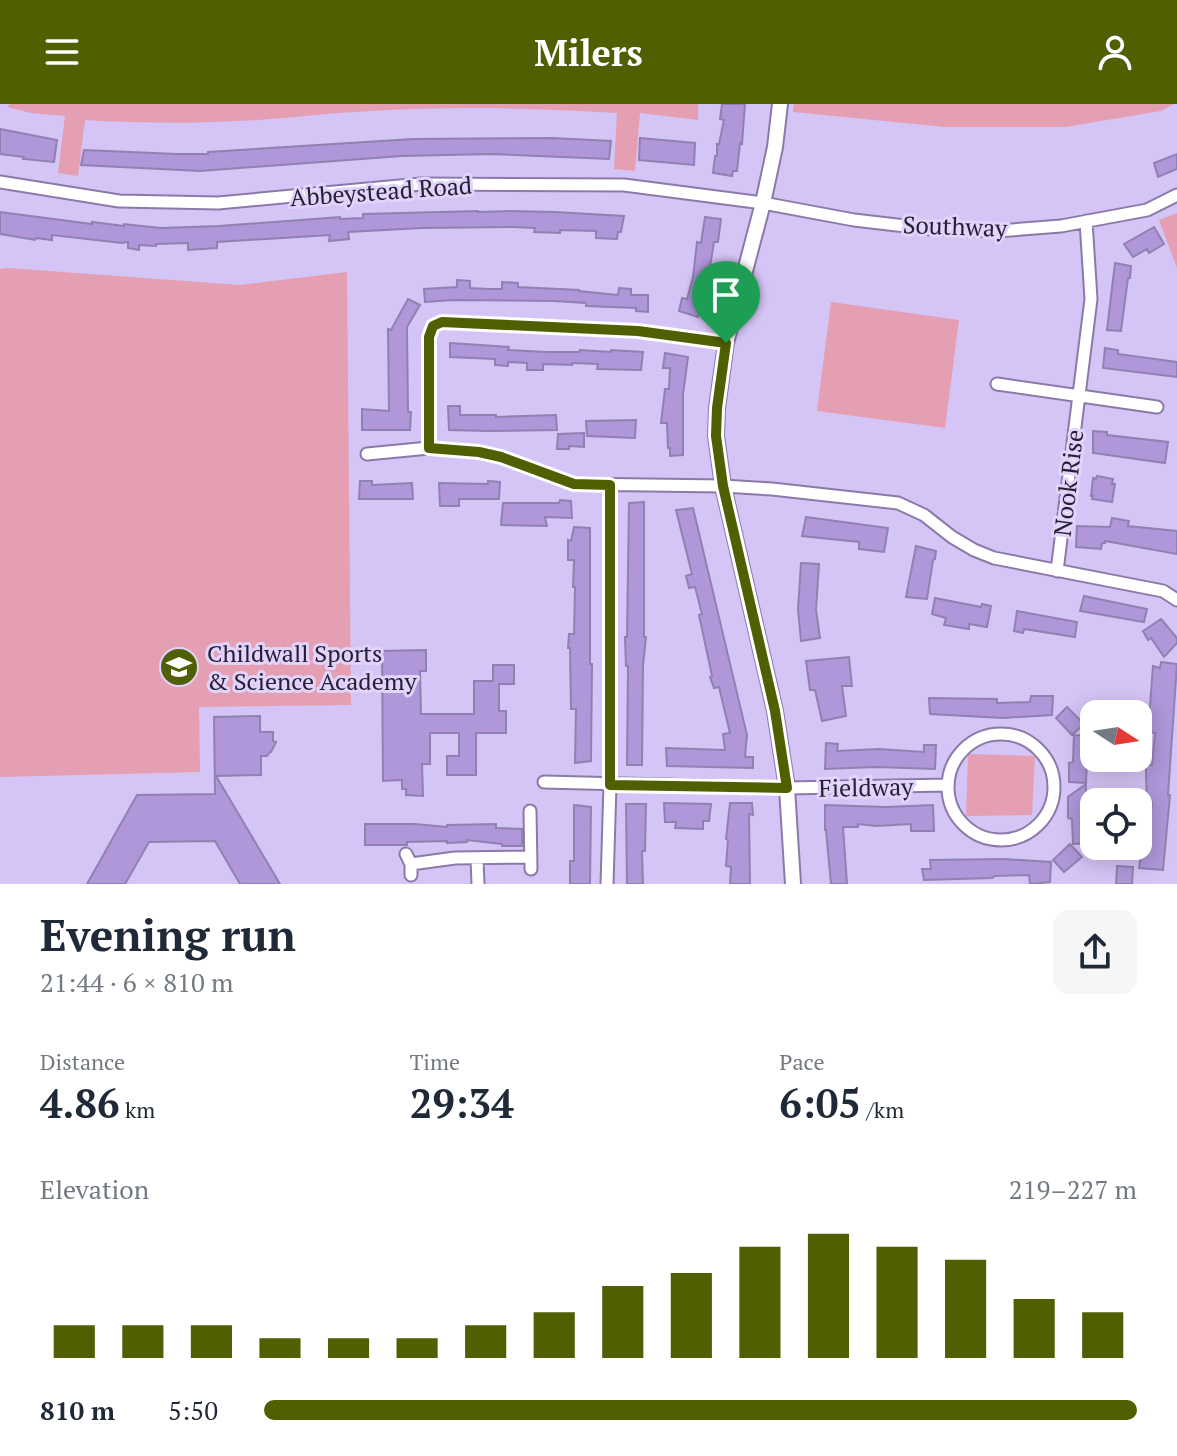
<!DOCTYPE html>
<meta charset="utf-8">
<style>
body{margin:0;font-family:"PT Serif",serif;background:#f6f6f7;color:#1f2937;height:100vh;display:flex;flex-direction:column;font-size:30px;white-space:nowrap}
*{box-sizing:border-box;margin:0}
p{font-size:26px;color:#747a83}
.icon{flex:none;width:44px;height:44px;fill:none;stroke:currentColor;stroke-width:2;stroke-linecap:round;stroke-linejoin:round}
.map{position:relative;height:780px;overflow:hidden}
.details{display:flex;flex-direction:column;background:#fff;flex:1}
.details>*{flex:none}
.needle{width:52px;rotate:102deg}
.controls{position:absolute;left:1080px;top:596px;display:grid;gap:16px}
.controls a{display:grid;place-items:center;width:72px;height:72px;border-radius:16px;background:#fff;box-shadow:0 4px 20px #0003;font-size:40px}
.pin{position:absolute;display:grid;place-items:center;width:68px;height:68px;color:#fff;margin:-82px -34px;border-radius:50% 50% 50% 0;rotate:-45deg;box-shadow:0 0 8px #0007}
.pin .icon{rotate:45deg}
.round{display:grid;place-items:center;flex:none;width:84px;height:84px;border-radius:16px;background:#f6f6f7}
.head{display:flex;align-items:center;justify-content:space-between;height:136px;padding:0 40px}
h1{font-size:44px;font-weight:800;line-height:60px}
.figures{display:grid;grid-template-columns:repeat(3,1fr);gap:12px;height:136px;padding:8px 40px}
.figures div{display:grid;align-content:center}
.figures b{font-size:40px;font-weight:800}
.figures small{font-size:22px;font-weight:400}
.figures p{font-size:22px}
.chart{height:224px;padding:16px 40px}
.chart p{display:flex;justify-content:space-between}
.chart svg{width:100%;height:144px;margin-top:8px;stroke:#4f5f02;stroke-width:6}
ul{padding:0 40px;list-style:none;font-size:26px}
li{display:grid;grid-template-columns:128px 96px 1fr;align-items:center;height:60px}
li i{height:20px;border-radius:10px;background:#4f5f02}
header{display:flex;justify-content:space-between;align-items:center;height:104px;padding:0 40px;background:#4f5f02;color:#fff;font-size:36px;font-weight:800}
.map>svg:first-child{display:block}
.green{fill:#e49fb3}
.building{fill:#af97d9;stroke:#9181b0;stroke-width:2}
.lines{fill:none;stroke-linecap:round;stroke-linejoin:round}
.street-casing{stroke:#8b7aa9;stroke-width:15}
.secondary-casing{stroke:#8b7aa9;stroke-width:18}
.street{stroke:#fff;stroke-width:11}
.secondary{stroke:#fff;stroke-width:14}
.route-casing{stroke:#fff;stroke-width:16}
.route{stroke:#4f5f02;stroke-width:10}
.labels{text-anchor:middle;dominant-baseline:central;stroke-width:6;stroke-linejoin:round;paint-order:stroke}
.street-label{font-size:24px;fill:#261f32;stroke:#e1d3fc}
.poi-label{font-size:24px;fill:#261f32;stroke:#e1d3fc;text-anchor:start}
</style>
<header><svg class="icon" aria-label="menu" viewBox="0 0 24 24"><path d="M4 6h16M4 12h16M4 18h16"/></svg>Milers<svg class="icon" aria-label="person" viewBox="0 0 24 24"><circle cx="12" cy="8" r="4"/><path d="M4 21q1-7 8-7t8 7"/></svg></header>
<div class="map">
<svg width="1177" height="780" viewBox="0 0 1177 780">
<rect width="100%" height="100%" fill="#d5c4f6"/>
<path class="green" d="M10,0H698V16L640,9L635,67L614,65L617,9C536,4 454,2 372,7C327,9 283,15 238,17C187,20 136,19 85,16L78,72L58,69L65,12L31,9L7,3Z
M794,0H1174L1161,7L1065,23H945L793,8Z
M1177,109V164L1159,116Z
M8,164L240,181L347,168L351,601L199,603L200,668L0,673V165Z
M831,198L959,216L945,324L817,307Z
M968,650L1035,652L1032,711L966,712Z"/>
<path class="building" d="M722,0H745L742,40L740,39L737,67H733L732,72L713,69L715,52H717V40H719L724,16L720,15Z
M0,25L57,36L54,58L23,55L24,53L0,50Z
M552,34L611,37L609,55L492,50L402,52L200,67L81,61L84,46L177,50H208V48L413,35Z
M640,34L695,39L694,61L639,56Z
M1177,50V65L1158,73L1154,59Z
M478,107V108L511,107L555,108L624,112L621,128H618L617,135L596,134V127L560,126V129L534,128L535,124L513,123L422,124L348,128L349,135L329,137L330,131L217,138V144L188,146V139L156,140V142L139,141V146L128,144V138L122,139L52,131V136L36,134L35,136L0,130V108L92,120V118L124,122V120L161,124L219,122L340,113V115L363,114V110Z
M705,113L721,115L718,138H714L709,169L704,168L700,186L704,188L698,213L679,207L682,194L687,195L693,173L697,138L701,139Z
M1154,123L1164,140L1149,149L1147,145L1133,153L1124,140Z
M1115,159L1131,162L1130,174H1128L1121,227L1107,226Z
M457,176L470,177V184L488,185H502V178L518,179V183L579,186V187L618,191L619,184L631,185V191H648V208L636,207V204L586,202V199L554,197L454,196L425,198L424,185L457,183Z
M408,195L420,201L407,223L408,308H411L410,326H362V305L389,307L388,225L391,226Z
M450,239L509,243L508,246L547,248H579L580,246L611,248V246L643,248L641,266L597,265L598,260L572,259V261L543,260V266H527V259L508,258V262L495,261V255L450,253Z
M1105,244L1118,246V250L1177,258V273L1103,264Z
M665,249L688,253L683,290V351L670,352V344H668L667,319H661L665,285H669L670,264H663Z
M448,302H460V311H496V313L556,311L557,326L487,327L449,326Z
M636,316L635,334L587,332L586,317Z
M1093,327L1107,328V331L1168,338L1165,359L1093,349Z
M584,329V343L569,342V345H557L558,330Z
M1097,372L1113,375L1112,380H1115L1112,398L1092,395L1093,392H1091L1093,374L1096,375Z
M360,377H372V381L412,379L413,395H359Z
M488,377L500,378L499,395H459V402H440L439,379L488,380Z
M560,396L571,397L572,414L545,413L547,422L501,421L503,399H559Z
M644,398V533H646L643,562L642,661H627L628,562H626L625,533H627L629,399Z
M693,404L747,631L745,653H753V664L667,662L666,644L725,646L723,630L730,629L719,583L714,584L710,573L712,572L699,511L702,510L695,483L689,484L686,472L692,470L676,406Z
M806,413L888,424L884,448L859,445V438L802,432Z
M1112,414L1129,417L1128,422L1177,427V450L1105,437V439H1102L1101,445L1076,443L1077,422L1110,423Z
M574,423L590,424V560H592L591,657L575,659L576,605H571L570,544H568L569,530H574L575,483H573L574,456H568V436L571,437Z
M916,442L936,447L935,455L933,456L927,495L906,493Z
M801,459L819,460L816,506L820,534L801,537L798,505Z
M1084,492L1147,505L1144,518L1080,507Z
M935,494L981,503L982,500L991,502L987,523L969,520V525L944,521L946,514L932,510Z
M1017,507L1077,518L1075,533L1024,525L1023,529L1014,527Z
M1161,515L1177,534V539L1164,553L1151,534L1148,536L1143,527Z
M426,546V567H420L421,610H474V577H493V561H514V580H499V607H506V629H476V671H447V652H459V629H430V660H422L423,692L406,691V685H402V676L383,677L382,547Z
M849,553L852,582H842L846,612L822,617L815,586H810L806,557Z
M1161,558L1177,560L1168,691H1170L1163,766L1139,764L1141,750H1147L1152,698L1147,697L1146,674V661H1152L1155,629L1148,628L1153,562L1160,564Z
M1031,592H1053L1052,611L1003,614L930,610L929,594L997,595V599L1030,598Z
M1067,603L1084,620L1072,631L1056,614Z
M260,612V628H273V637L276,638L271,648H270L267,652H261V671L216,672L280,780H240L215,737L149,738L125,780H87L137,691L215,690L214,613Z
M1074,631L1093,632V654H1087L1086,679L1069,678V659L1073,658Z
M826,639L838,640L837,647L879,645L924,648V641H936L935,665L876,663L825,665Z
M1086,680L1085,717L1091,718V739L1073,740L1072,715L1068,714V693Z
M664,699L711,700L709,717H703V725L675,724L676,718H665Z
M730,699H752L753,711L749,710L750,780H730L731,763L726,762L728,736L726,735Z
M626,700H646L645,747H642L643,780H627Z
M574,701L591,703L590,780H570V757H574Z
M825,701L886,703L933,701L934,727H911V720L876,722L858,720V723H843L847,780H831L826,726H825Z
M365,720H415L447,723V721L496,720V724L522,725V742H502V740L467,736V738L447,739V737L407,738V741H365Z
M1070,740L1082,753L1064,768L1053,756Z
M1004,755L1051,758L1050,778L1030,780L1029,771L995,772L992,774L924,776L922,765H931L930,756Z
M1117,762L1133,763L1132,780H1116Z"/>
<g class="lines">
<g class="street-casing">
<path id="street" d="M0,78L119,97L218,99L421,80L624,81L763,99L854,116L931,125L998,127L1061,122L1147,106L1177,91
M997,280L1157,303
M429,344V233L433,222L442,218L638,227L726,239
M367,350L429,344L479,348L501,353L574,380L723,382L772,385L898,399L924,411L952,433L974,446L994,454L1163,487L1177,496
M1057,467L1091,195L1086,117
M948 683a53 53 0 1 1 106 0a53 53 0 1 1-106 0Z
M544,678L787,684L947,681
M530,707L531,765
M406,750L411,760V771
M477,755L478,780
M411,760L455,754L531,753
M607,780L610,681V381"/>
</g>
<g class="secondary-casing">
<path id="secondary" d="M780,0L775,43L763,99L726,239L717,304L716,332L723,382L775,607L787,684L793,780"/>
</g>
<use href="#street" class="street"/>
<use href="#secondary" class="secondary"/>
</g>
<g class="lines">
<g class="route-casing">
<path id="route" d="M442,218L638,227L726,239L717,304L716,332L723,382L775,607L787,684L610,681V381L574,380L501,353L479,348L429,344V233L433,222Z"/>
</g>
<use href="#route" class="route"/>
</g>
<defs>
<g id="school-disc" transform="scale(2)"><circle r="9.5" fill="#4f5f02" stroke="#e1d3fc"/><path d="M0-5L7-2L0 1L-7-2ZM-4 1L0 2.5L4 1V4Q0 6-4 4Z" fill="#fff"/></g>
</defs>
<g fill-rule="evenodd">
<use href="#school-disc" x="179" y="563"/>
</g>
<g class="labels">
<g class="street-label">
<text transform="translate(381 87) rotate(-4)">Abbeystead Road</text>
<text transform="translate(955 122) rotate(2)">Southway</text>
<text transform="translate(1068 379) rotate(-83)">Nook Rise</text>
<text transform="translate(866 683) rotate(-1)">Fieldway</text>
</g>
<g class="poi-label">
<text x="207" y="549">Childwall Sports<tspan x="207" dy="28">&amp; Science Academy</tspan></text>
</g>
</g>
</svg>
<div class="controls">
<a><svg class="needle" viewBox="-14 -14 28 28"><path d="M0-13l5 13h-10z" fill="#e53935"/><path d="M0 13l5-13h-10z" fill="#747a83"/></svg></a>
<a><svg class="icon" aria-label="locate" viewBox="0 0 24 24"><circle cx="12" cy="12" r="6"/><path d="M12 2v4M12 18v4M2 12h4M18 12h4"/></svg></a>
</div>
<div class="pin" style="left:726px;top:239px;background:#1e9e55"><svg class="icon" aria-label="arrive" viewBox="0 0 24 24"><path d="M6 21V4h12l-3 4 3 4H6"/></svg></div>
</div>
<section class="details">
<div class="head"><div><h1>Evening run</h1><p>21:44 · 6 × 810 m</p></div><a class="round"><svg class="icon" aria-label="share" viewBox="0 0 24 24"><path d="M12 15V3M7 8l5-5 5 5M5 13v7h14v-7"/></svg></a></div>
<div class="figures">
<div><p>Distance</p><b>4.86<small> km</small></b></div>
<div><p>Time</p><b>29:34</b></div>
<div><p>Pace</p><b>6:05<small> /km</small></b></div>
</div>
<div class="chart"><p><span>Elevation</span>219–227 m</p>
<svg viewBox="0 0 160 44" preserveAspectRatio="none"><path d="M5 44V34M15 44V34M25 44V34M35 44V38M45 44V38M55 44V38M65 44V34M75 44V30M85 44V22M95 44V18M105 44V10M115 44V6M125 44V10M135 44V14M145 44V26M155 44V30"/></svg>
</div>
<ul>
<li><b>810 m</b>5:50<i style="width:100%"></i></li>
</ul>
</section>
